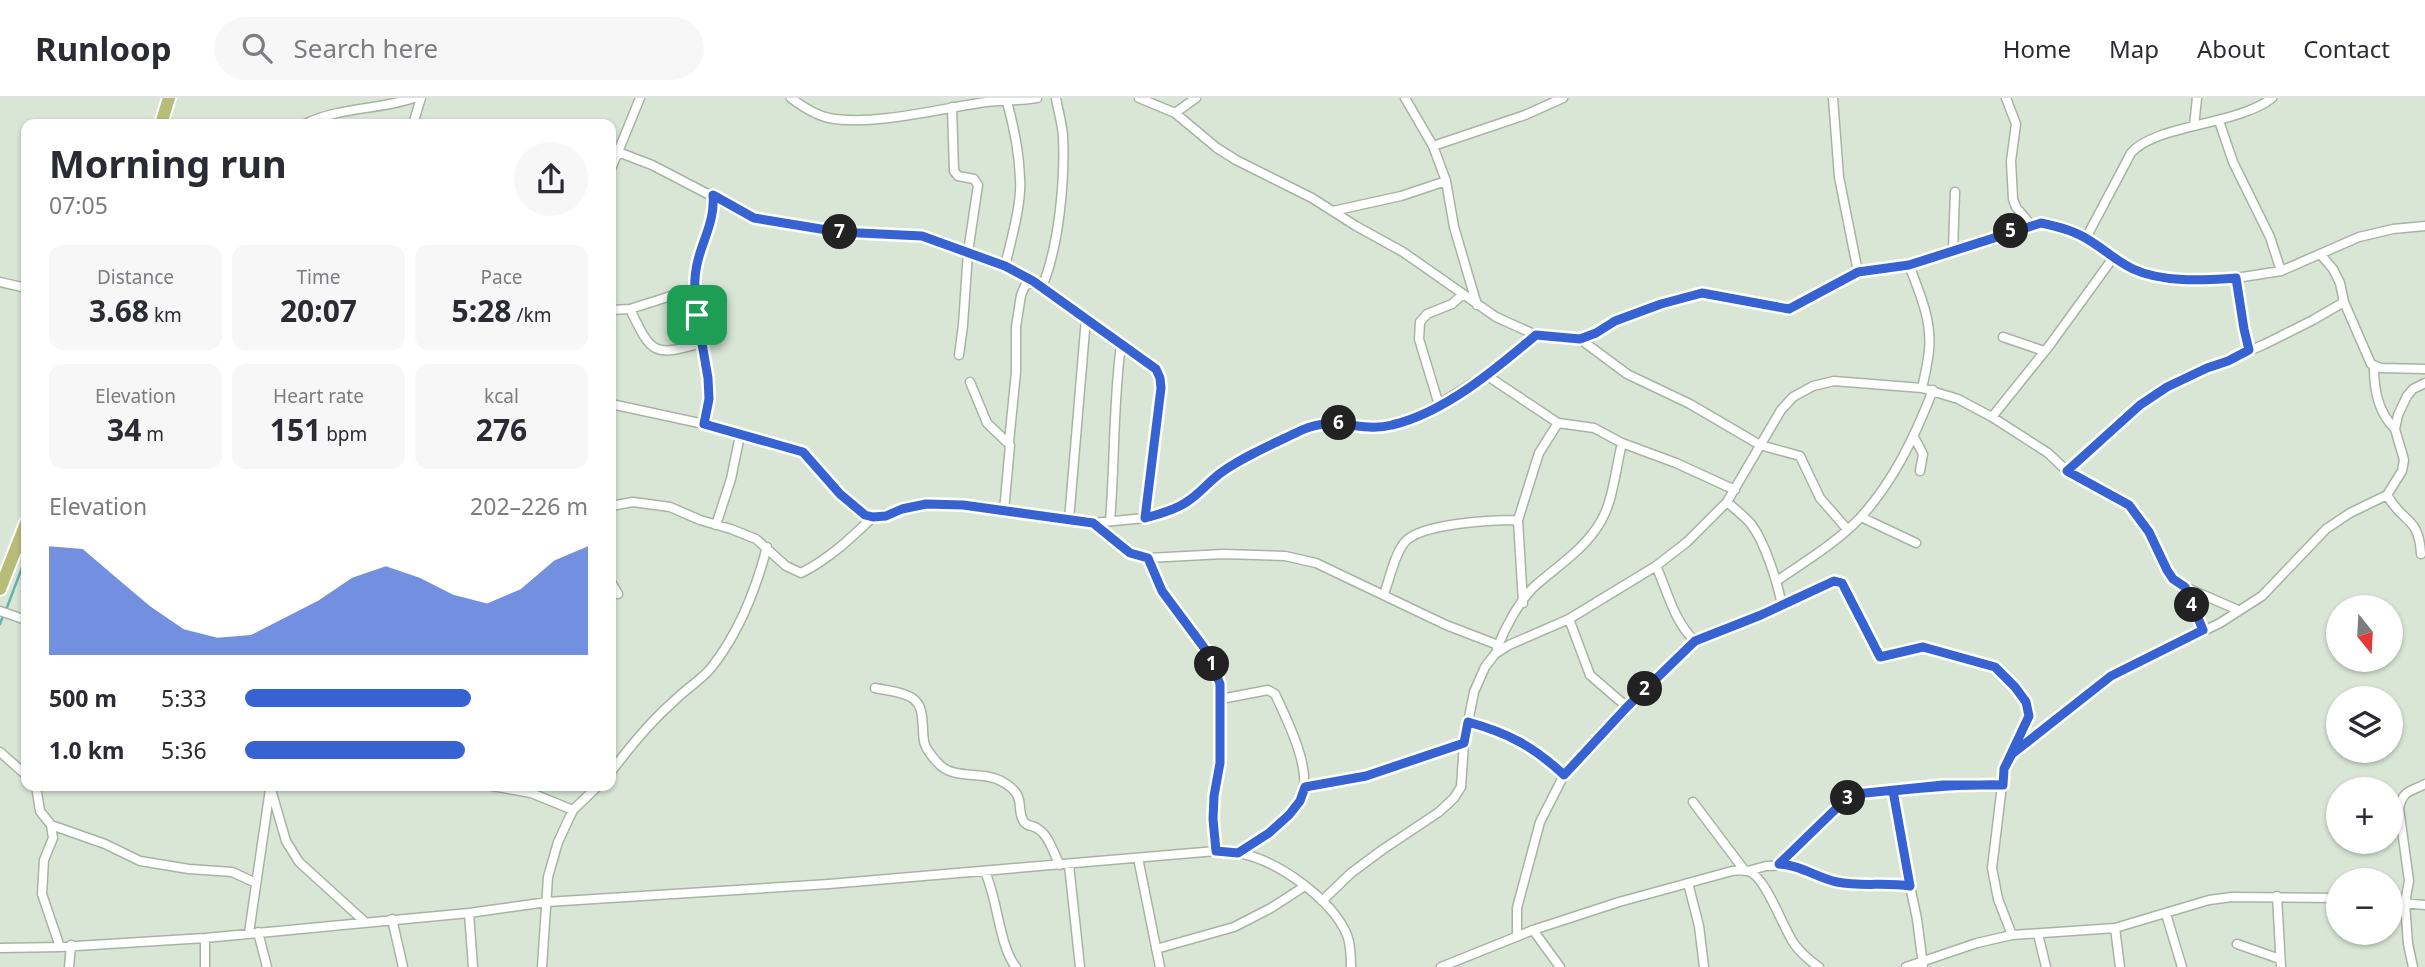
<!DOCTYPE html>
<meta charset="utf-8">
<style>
body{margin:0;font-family:"Noto Sans",sans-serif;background:#f7f7f7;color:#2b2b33;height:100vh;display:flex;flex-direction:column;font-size:26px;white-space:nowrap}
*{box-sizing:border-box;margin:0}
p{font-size:23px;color:#7c7c81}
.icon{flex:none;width:38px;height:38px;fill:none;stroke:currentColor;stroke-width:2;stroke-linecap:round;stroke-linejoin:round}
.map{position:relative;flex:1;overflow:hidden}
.panel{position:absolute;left:21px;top:21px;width:595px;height:672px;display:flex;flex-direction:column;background:#fff;border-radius:14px;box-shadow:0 2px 5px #0004}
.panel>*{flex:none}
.needle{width:46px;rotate:162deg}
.controls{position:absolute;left:2326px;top:497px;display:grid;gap:14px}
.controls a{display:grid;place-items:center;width:77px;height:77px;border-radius:50%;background:#fff;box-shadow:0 2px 5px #0004;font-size:35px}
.pin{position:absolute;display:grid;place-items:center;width:60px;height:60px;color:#fff;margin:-30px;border-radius:14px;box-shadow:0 4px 10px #0006}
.km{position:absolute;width:35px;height:35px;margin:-18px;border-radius:50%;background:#222;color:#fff;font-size:19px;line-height:35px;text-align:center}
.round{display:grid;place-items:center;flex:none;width:74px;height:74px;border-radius:37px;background:#f7f7f7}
.headline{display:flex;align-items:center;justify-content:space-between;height:119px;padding:0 28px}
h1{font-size:38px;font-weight:700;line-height:52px}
.stats{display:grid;grid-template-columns:repeat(3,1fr);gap:10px;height:119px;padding:7px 28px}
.stats div{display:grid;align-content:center;border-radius:14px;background:#f7f7f7;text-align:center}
.stats b{font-size:30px;font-weight:700}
.stats small{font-size:19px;font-weight:400}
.stats p{font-size:19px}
.chart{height:196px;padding:14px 28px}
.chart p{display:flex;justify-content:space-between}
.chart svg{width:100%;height:126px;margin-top:7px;fill:#3762d2;opacity:.7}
ul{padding:0 28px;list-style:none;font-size:23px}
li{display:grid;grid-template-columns:112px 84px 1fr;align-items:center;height:52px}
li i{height:18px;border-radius:9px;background:#3762d2}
header{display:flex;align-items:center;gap:42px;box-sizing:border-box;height:98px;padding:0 35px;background:#fff;border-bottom:2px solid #e1e1e2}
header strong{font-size:33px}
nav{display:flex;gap:38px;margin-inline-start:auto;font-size:24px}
.search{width:490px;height:63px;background:#f7f7f7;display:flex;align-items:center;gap:18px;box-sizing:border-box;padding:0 24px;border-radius:38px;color:#7c7c81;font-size:26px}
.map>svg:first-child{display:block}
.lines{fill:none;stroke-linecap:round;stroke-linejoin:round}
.stream{stroke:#63b3ae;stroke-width:2.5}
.street-casing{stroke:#a7b4a4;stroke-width:11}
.primary-casing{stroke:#fff;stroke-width:16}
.street{stroke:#fff;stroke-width:8}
.primary{stroke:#b7bd78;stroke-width:12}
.route-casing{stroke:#fff;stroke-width:14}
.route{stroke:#3762d2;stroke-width:9}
</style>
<header>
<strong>Runloop</strong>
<div class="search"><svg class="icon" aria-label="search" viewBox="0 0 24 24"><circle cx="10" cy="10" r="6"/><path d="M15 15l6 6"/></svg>Search here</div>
<nav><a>Home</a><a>Map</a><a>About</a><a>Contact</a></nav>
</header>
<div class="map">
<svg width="2425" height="869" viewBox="0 0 2425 869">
<rect width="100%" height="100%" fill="#d9e6d6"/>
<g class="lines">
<path class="stream" d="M6,512L26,459
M0,526L3,518"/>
<g class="street-casing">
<path id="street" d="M791,0C803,9 815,17 829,20C871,28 935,12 979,5C998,2 1018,3 1037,0
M1139,0L1175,15L1217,50L1236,62L1312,100L1356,128L1403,154L1496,219L1536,237L1580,241L1596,235L1615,223L1661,206L1702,195L1792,210L1858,174L1909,167L2041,125L2060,129L2086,140L2113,160L2135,172L2167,180L2207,181L2236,180L2281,173L2359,139L2393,131L2425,128
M1405,0L1433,48L1446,83L1454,129L1477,207
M1833,0L1839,79L1858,174
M2006,0L2016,26L2011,63L2013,101L2016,109L2031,127
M952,9L954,73L958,78L974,81L978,87L968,154L963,227L959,257
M1175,15L1196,0
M2219,23L2233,64L2270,139L2281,173
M305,26C339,9 378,12 414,0
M413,26L421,0
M2194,28L2197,0
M1433,48L1525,17L1563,0
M618,54L652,67L754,120L839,134L922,138L1005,168L1033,183L1155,271L1160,280L1161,290L1145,420
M611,71L640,0
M1333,113L1401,98L1446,83
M2086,140L2131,55C2154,27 2238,27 2272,0
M1953,152L1955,94
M2321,157L2333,171L2340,185L2344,204L2371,266L2381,270L2425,271
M1909,167C1919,194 1932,221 1929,252C1928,264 1925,277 1922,290
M1005,168C1011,142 1022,106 1020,80C1019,54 1014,29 1007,4
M2236,180L2244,231L2249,252
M0,184L26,190
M1042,189C1059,148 1065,83 1063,38C1062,25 1058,12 1056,0
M630,211C651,254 652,260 701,245
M611,212L630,211L693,191
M2003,239L2044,253
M1580,241L1627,276L1690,306L1760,347L1800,358L1820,400L1847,431
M2374,269C2374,292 2378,314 2395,331
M1486,277L1558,325L1594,330L1622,345L1676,365L1735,392
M970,284L987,325L1010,347L1004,413
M611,306L704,326L803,354L855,411L873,419L926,406L963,407L1093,425L1145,420L1170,413L1187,404L1220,376L1243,361L1305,331L1327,325L1376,329L1391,327L1423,316L1486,277L1536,237
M1439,307L1419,241L1420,224L1427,216L1452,206L1462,197
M1992,319L2049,248L2113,160
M704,326C706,318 708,308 709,300C710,264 694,228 693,192C693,159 715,131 713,97
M1914,339L1923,356L1920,373
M1009,344L1016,274V229L1021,197L1025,188L1033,183
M2067,373L2140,307L2167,289L2265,246L2313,222L2344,204
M2387,397C2403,426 2419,418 2421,456
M1727,404C1735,411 1744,418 1751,426C1765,444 1778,486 1782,508
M611,408L633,404L670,409L700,422L731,431L756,441L786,468L801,475C829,461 851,440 873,419
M1861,419L1916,445
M1069,422L1086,220
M1110,423C1115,364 1113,305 1121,247
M1093,425L1130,455L1148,460L1223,456L1285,458L1316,465L1446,527L1498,547
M716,427L731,381L740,337
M1148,460L1162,493L1208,555L1220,586V665L1214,698L1213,721L1216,753
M1656,468C1668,494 1674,524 1695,543
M1778,482C1806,463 1837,444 1860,420C1894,383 1915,338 1933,292
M611,484L618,496
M2185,489L2238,512
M1384,496C1390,480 1394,458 1404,445C1419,425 1493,422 1518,422
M1523,505L1518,422L1539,355L1558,325
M0,513L26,522
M1569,521L1590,577L1627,609
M1497,550C1505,530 1520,501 1536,487C1559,467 1586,450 1601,423C1613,403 1616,369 1622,345
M875,590C885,592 896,593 906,597C927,604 921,626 924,643C925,650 933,660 938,665C953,683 984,672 1003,684C1028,698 1015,711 1024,724C1028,729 1034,727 1038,731C1049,737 1054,757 1060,767
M1221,601L1268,592L1275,596C1287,622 1315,676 1300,703C1287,727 1260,741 1238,755
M1468,624C1508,635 1533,648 1564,677
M0,654L26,677
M2014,654L2111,578L2220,525L2262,498L2326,431L2350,415L2387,397L2402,373L2404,362L2395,331L2398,317L2407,298L2413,291L2425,285
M611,674C631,647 650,624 675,602C686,591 701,582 711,570C739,535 756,491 767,449
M36,688L40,713L51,727L53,740L44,762L42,796L60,849
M270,688L286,743L299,764L365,824
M492,688L531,695L573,712
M1305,689L1366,678L1464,645
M1893,693L1910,788
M1693,704L1745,773
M51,727L105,746L140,763L189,771L232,774L256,785
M1138,760L1160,869
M1779,766L1845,702L1856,696L1943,687H2003
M1069,767L1080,869
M1748,773L1766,768L1791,767L1834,783L1860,787L1910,788L1917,821L1923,867
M985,774C998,802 999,848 1016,869
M1688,785L1699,828L1704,869
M2277,798L2281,869
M1322,803L1351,775L1382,752L1439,714L1454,700L1461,689L1464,645L1474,594L1485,569L1495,556L1509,547L1569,521L1656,468L1687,444L1727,404L1781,312L1793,299L1813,288L1834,283L1922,290L1958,301L1992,319L2048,355L2067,373L2116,398L2129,407L2149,434L2173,481L2185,489L2203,532
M2390,804L2425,807
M469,815L473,869
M2166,816L2182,869
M392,821L403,869
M2115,830L2120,869
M1533,832L1560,869
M258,834L267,869
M249,835L270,691
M2038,836L2046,869
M1517,837V810L1540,724L1564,677L1627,609L1695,543L1761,518L1837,483L1842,485L1848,495L1880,559L1923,549L1992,568L2015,589L2026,604L2029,614L2028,623L2004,671L1992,770L1998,801L2012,837
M2237,846L2280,861
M0,850L60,849L205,840L469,815L547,804L829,786L1216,753C1223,754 1231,753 1238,755C1276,761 1332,801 1347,837C1351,847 1351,859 1351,869
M1156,851L1234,829L1271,810L1305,788
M69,869L71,847
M205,869V840
M542,869L548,779L558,744L573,712L598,688
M1441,869L1533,832L1619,804L1732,773C1736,773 1744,771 1748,773C1766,778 1783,831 1795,847C1802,856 1810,863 1819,869
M1906,869L1977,845L2012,837L2115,830L2209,802L2232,799L2338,800
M2413,869L2408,846L2405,805L2409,783L2399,710C2403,692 2410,694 2425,686"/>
</g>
<g class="primary-casing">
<path id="primary" d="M161,26L169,0
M0,491L26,425"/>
</g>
<use href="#street" class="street"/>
<use href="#primary" class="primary"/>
</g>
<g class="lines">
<g class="route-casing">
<path id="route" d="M697,217L708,280L709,301L704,326L803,354L840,396L865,417L873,419L886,418L902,411L926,406L963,407L1093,425L1130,455L1148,460L1162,493L1208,555L1220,586V665L1214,698L1213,721L1216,753L1238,755L1269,735L1289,717L1300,703L1305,689L1366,678L1464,645L1468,624C1508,635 1533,648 1564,677L1627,609L1695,543L1761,517L1834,483L1842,485L1880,559L1923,549L1995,569L2015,589L2026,604L2029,618L2004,671L2003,687H1943L1856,696L1845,702L1779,766C1801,767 1817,780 1837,784C1861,789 1886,784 1910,788L1893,693C1930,689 1965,686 2003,687L2004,671L2012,656L2111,578L2203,532L2185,489L2173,481L2167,472L2149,434L2129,407L2067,373L2140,307L2167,289L2207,270L2228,263L2249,252L2244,231L2236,180C2204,182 2163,185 2133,171C2116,163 2103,150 2087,141C2073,132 2056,128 2041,125L1909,167L1858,174L1789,211L1702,195L1661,206L1615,223L1596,235L1580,241L1536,237C1496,271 1444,315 1392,327C1361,335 1336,317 1302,332C1275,345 1246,357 1222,374C1209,383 1199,397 1185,405C1173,413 1159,416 1145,420L1161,290L1160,280L1156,271L1033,183L1005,168L922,138L839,134L754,120L713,97C715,122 704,139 698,162C693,181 694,198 697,217"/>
</g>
<use href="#route" class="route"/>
</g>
</svg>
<div class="controls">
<a><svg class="needle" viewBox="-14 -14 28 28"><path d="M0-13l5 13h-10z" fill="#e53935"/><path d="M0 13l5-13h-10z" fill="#7c7c81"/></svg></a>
<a><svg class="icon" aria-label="layers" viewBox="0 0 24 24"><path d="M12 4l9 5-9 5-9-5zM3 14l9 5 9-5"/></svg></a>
<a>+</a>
<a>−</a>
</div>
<div class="pin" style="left:697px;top:217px;background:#1e9e55"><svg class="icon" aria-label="arrive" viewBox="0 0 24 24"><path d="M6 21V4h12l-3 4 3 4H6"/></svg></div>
<b class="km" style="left:1212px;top:566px">1</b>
<b class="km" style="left:1645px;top:591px">2</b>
<b class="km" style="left:1848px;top:700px">3</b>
<b class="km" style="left:2192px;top:507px">4</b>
<b class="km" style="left:2011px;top:133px">5</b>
<b class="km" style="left:1339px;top:325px">6</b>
<b class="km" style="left:840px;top:134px">7</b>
<section class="panel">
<div class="headline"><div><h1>Morning run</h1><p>07:05</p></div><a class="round"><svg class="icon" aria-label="share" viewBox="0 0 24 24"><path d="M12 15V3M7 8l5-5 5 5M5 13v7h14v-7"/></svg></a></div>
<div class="stats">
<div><p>Distance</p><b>3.68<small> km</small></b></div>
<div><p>Time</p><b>20:07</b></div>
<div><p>Pace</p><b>5:28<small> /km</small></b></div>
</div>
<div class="stats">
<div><p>Elevation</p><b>34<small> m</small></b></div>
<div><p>Heart rate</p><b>151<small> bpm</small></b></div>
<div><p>kcal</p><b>276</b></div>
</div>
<div class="chart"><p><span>Elevation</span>202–226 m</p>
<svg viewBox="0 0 160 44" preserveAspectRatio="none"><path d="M0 44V6L10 7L20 17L30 27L40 35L50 38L60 37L70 31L80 25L90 17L100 13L110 17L120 23L130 26L140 21L150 11L160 6V44z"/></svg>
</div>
<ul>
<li><b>500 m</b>5:33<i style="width:66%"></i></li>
<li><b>1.0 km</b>5:36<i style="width:64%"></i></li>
</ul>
</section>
</div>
